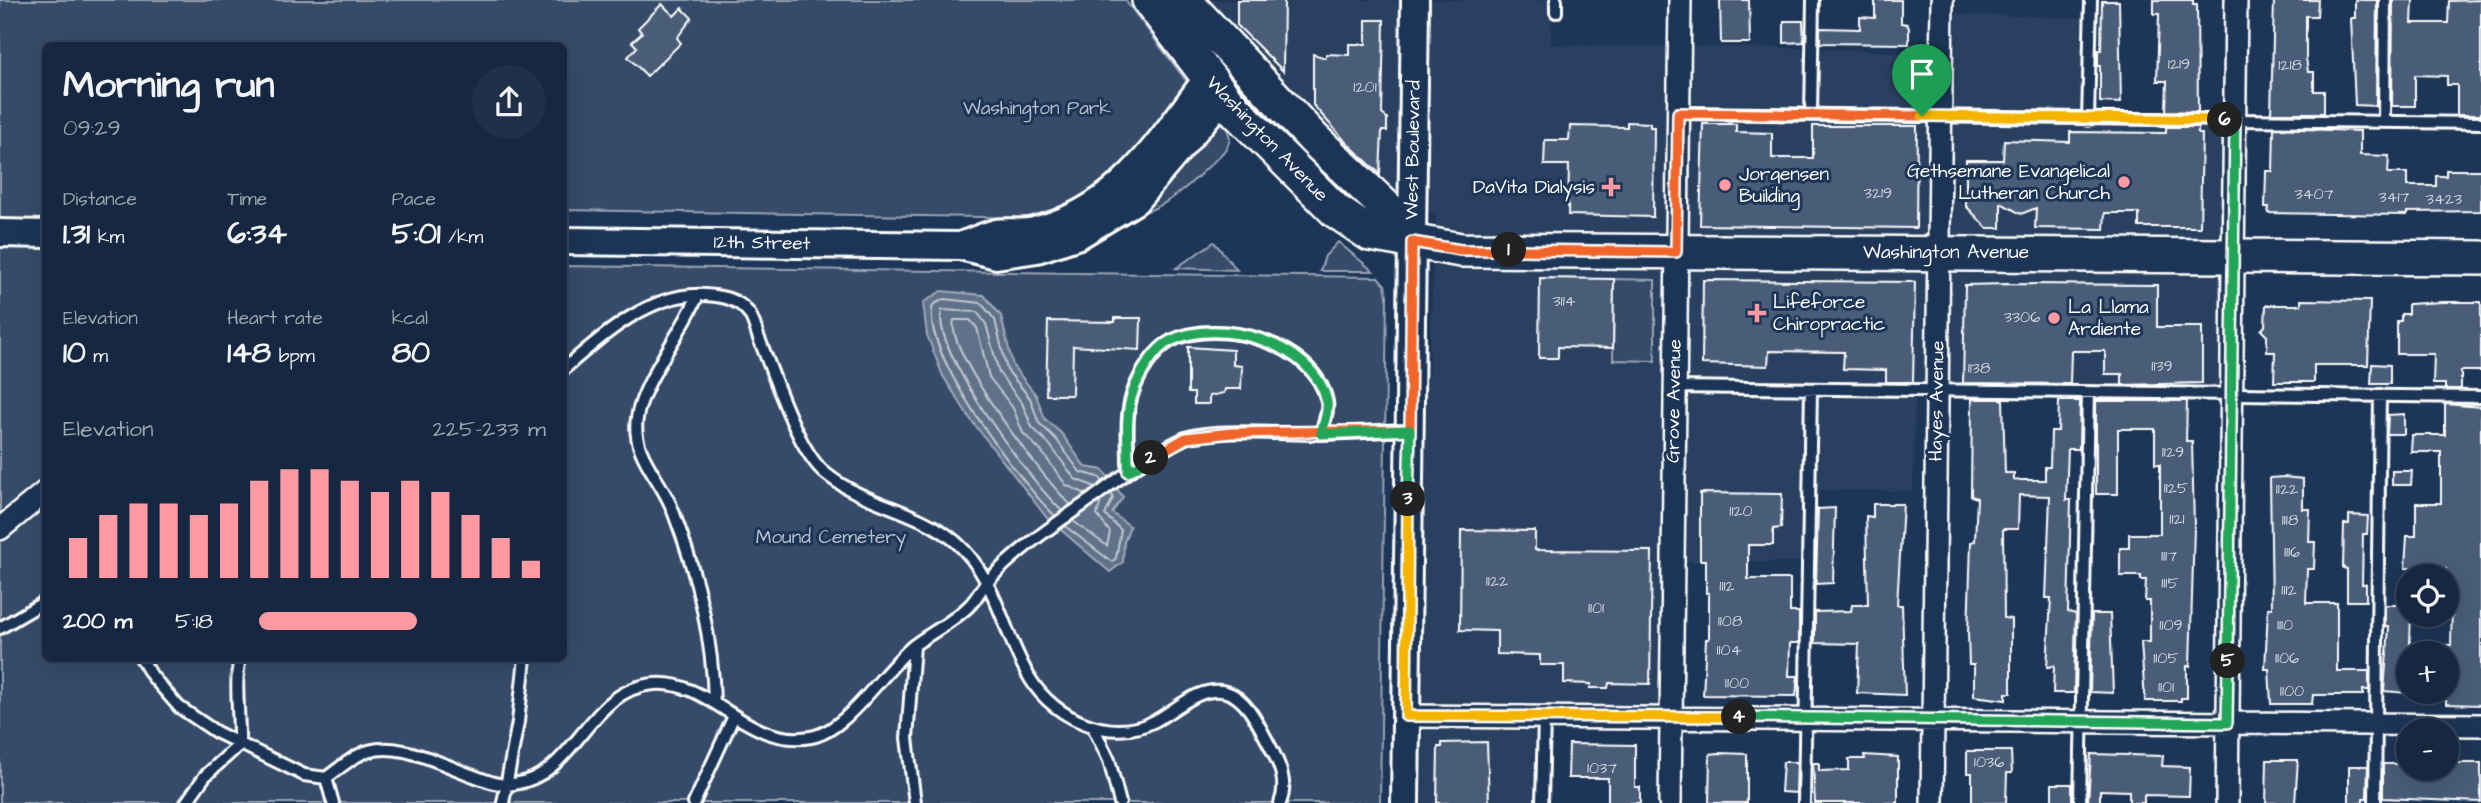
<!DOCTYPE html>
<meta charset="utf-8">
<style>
body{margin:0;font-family:"Architects Daughter",sans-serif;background:#1f3048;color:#f1f3f6;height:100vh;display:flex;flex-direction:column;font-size:26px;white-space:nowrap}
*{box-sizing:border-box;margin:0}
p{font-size:23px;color:#9ea6b1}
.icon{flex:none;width:38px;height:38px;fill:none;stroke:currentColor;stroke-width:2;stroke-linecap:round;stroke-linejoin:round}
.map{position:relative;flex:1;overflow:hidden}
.side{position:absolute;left:42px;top:42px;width:525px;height:620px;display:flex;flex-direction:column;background:#162841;border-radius:10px;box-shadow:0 7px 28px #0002,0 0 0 2px #35445a}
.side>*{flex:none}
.tools{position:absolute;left:2396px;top:564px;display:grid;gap:14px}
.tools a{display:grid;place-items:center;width:63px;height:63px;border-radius:50%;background:#162841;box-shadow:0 7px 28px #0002,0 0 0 2px #35445a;font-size:35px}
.pin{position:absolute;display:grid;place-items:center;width:60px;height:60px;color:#fff;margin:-72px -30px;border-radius:50% 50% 50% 0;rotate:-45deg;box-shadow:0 0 7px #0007}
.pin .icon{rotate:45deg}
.km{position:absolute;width:35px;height:35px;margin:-18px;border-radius:50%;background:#222;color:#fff;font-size:19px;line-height:35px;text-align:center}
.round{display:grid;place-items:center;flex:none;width:74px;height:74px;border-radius:37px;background:#1f3048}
.summary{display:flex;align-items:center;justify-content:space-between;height:119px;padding:0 21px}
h1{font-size:38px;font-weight:800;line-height:52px}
.stats{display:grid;grid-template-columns:repeat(3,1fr);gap:10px;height:119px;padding:7px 21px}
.stats div{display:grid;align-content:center}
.stats b{font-size:30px;font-weight:800}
.stats small{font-size:19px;font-weight:400}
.stats p{font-size:19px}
.chart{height:196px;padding:14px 21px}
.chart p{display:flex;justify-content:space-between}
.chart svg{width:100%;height:126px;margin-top:7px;stroke:#ff9aa2;stroke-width:6}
ul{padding:0 21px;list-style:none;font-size:23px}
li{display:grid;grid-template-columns:112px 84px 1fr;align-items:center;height:52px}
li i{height:18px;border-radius:9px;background:#ff9aa2}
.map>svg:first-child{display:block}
.built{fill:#2a4161}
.green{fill:#364b69;stroke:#9aa5b4;stroke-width:2}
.water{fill:#617289;stroke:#a0aab8;stroke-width:2}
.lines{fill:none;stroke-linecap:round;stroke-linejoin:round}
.shore{stroke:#c0c7d0;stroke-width:2}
.building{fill:#4a5d79;stroke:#fff;stroke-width:2}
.service-casing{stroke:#fff;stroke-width:16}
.minor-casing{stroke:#fff;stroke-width:26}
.tertiary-casing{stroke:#fff;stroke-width:32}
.primary-casing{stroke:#fff;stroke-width:38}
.service{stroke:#1d3557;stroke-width:10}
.minor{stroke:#1d3557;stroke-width:21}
.tertiary{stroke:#1d3557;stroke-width:26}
.primary{stroke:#1d3557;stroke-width:33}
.split-1-casing{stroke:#fff;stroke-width:14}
.split-2-casing{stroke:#fff;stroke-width:14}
.split-3-casing{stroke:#fff;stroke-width:14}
.split-4-casing{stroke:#fff;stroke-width:14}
.split-5-casing{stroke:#fff;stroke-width:14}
.split-6-casing{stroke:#fff;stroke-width:14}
.split-7-casing{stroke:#fff;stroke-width:14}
.split-1{stroke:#f0652b;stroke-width:9}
.split-2{stroke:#f0652b;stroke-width:9}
.split-3{stroke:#22a559;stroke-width:9}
.split-4{stroke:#f5b400;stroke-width:9}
.split-5{stroke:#22a559;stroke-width:9}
.split-6{stroke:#22a559;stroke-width:9}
.split-7{stroke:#f5b400;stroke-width:9}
.poi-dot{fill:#ff9aa2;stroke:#1d3557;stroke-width:2.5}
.labels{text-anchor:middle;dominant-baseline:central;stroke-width:6;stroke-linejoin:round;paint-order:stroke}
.number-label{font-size:16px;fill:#d2d6de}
.park-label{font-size:19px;fill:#b9c0ca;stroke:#1d3557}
.street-label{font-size:19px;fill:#fff;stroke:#1d3557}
.poi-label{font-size:19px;fill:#fff;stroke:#1d3557;text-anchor:start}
</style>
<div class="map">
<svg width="2481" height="803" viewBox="0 0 2481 803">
<rect width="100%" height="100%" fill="#1d3557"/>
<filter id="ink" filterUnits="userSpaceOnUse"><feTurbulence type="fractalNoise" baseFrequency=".0143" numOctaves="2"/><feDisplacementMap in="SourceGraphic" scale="14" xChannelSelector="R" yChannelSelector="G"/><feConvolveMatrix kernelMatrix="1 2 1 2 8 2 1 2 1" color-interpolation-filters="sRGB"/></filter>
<g filter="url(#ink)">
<path class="built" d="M1198,0H1551V45L1807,48L1956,55V14L2084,18V116H2223L2221,399L1915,395L1913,491L1801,490L1800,562L1660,561L1658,706H1535L1534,803H1422L1426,420L1436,215L1390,192Z"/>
<path class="green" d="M0,0H1125L1200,99L1227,128L1230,138C1228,151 1216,159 1207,168C1173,201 1155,215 1107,219L564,210V46H46V658H564V266L1378,277L1385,285L1387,295L1380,803H0Z
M1214,242L1237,270L1176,268Z
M1338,242L1373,271H1320L1325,256Z
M1614,279L1655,280V361L1613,360Z"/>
<path class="water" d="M941,291L984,295L1001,316L1013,366L1036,395L1045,419L1062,434L1085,467L1103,470L1123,497L1112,513L1130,526L1124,542L1123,562L1110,572L1047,518L971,420L943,376L927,335L923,303Z"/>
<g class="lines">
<path class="shore" d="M1071,505C1045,481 945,351 954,320H970L977,328L989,377L1013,408L1023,433L1042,452L1066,485L1086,494
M1062,511C1031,482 930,349 942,310L977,312L986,324L999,373L1022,403L1032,427L1050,445L1075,479L1096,487
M1055,516C1021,483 919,351 933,305L944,299L981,303L995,320L1007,370L1030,398L1039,423L1056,439L1080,472L1099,477L1103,482
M1073,521L1107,546L1110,532L1097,515L1101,501
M1065,526L1112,562L1116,558L1121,530L1105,515L1113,498L1111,493"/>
</g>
<path class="building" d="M1237,0H1284L1283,71L1237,25Z
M1720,0H1749L1750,43H1721Z
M1875,0H1901V23L1907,24L1909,28V44L1820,43V28L1860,29V17L1875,18Z
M2154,0H2193V5H2197L2198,112L2166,111L2167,81H2157L2159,14H2154Z
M2274,0H2318L2317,16H2306V58L2308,72H2314V91H2324V113H2271Z
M2355,0H2377L2376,106L2355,105L2351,18H2355Z
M2393,0H2413L2412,23H2448L2449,1L2481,0V115H2457V85H2447V76L2415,75V106H2392Z
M2102,1H2119L2121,103L2100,102V66H2098V50H2101Z
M662,4L674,16L682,8L692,18L677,38L681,43L647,76L628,57L637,47L632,42L642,33L638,28Z
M1366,20H1384L1382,114L1387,118V131H1382L1380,174L1346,142L1313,105V54L1326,58V54L1349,55V44H1366Z
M1784,21H1803L1804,42L1784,43Z
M1627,122L1650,123V127H1654L1653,217L1568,215L1569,165H1544L1545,140H1569L1570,126L1627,127Z
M1703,124H1736V132L1772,133V158H1813V126H1917L1916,228L1700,225Z
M2166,127H2198V134H2202L2200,227H2139V213H2105L2104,229L2035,228L2036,208L2021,214L2001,203V228H1987L1966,206V160H2003L2004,140L2070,142V132L2166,133Z
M2274,128L2360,131V155L2389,156L2388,173H2407V186H2436V176H2446V170H2481V211L2407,212V215L2268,213L2269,207H2265L2266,171H2273Z
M1540,278L1614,279L1613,348L1558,347V358H1539Z
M1703,280L1915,282L1913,382H1886V370L1843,369L1844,352L1769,351L1768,366L1702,364Z
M2007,284L2157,285V327H2202V383L2122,385V374H2105V351H2071L2070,384L1963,383L1965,285Z
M2301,300L2370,301L2368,365H2314V382H2274L2275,352H2267V336L2261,330L2265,326L2266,305H2301Z
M2442,302H2481V371H2461V389H2445V384H2433L2434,354H2397V321H2401V314H2408V304Z
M1115,318H1141L1140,350L1073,346L1072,395H1046L1048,321L1115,322Z
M1188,347L1233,350V365L1242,366L1241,389H1225L1224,393L1209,396V404H1194V393H1188Z
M2372,364L2390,365V384H2371Z
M1972,399H2003L2005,473H2014V480H2045V467H2050L2051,431H2058L2059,401H2080L2079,449H2068L2066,500H2071L2068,612L2076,614L2074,693H2053L2054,666L2047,667L2051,598H2046L2050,496L2019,495L2018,529H2003L2004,618L2011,619V693H2006V700L1974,696V665H1969L1968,632L1971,542L1975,541L1977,498L1971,496Z
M2096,401H2187L2186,441H2192L2194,527L2190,666H2187V698H2181V701H2145L2141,642H2150V601H2145L2146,580H2141V576H2120V548H2129V534H2160V464H2155V429H2118V494H2096Z
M2445,404L2481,407V705L2446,704V645H2451L2452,604H2446V569L2405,568L2407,536H2416V503H2441V452H2411L2412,435H2445Z
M2404,414V434H2387L2388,415Z
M2392,471H2412L2411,485H2392Z
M2284,477L2303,479V509H2310L2309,542H2315L2314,569H2307L2306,603H2337V671H2369V690H2363V695H2313L2312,704H2271L2269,669H2265L2268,608H2272L2270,478Z
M1700,493L1782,494L1781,528L1773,529V545H1748V579H1790V612H1799V643H1790L1789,676H1798L1796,696L1703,695L1706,639H1709V593H1706V560H1700Z
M1873,504H1903L1897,605H1902L1905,695L1857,693L1859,644L1815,643V612L1851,611L1852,605H1868L1866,516L1873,517Z
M1835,508L1833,583L1816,584L1818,509Z
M2349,515L2368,516L2367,534H2363L2362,584H2366V601H2347V569L2343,568L2344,524H2349Z
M1461,530L1535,531V550L1652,551L1650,684L1609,683L1608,688H1590L1591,684L1564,683V665H1540V655L1497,654V631L1460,630Z
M2385,605H2408V614H2411L2408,693L2384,691L2389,627H2385Z
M2092,614H2110L2113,693L2090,692Z
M1487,742L1489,803H1437L1438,747H1442V743Z
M1569,744L1635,745V787H1640V803H1608V778H1568Z
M1967,751H2011L2012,773H2007L2006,803H1972V773H1967Z
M1719,753L1747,754V803H1709L1710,754Z
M2091,754L2163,756L2162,766L2190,767L2189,796L2144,795V803H2129V791L2100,790V802H2088Z
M1864,755L1898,757V803H1815L1813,763H1819V771L1849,770V759H1865Z
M2267,760H2298L2295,803H2266Z
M1783,762H1797L1796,793L1781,792Z
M2446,763H2481V802L2383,798V764H2407V768H2446Z
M2349,766H2368L2367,798H2363V803H2349Z
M2052,784H2072V802H2052Z"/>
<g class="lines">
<g class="service-casing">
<path id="service" d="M1556,12V0
M1678,113L2481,123
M1811,114L1813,0
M2088,120L2091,0
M2384,122L2385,0
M698,295C683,331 642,382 637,418C631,455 662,479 673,511C696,571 713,638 714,703
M564,369C601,336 652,291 705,295C720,296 737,298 748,312C754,319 756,332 760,341C774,375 798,451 825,473C863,505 918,509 956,542C997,578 1003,635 1031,680C1055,719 1111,744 1155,721C1176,710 1200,685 1226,692C1248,698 1261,730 1271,748C1280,765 1288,784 1280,803
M1674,387L2481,397
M1128,472C1129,446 1124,417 1133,392C1139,375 1154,350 1171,341C1219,317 1316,343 1327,402C1329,411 1323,425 1321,434
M0,628L46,601
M914,646L907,738L915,803
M141,658L152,676L179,707L216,732L304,775L326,778C336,771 346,762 357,756C391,736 438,763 471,775C485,780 499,787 514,784C577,775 588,689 654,684C712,679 745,748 811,737C847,731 883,671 913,646C932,632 953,622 970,605C977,598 981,588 989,580C1019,548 1057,523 1093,498C1121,477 1151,454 1183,439C1209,427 1289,435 1322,434C1351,433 1381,431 1410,430
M1093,727L1109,760L1120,803
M326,778L333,803
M186,803L205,776L239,745C240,717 234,684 240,658
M503,803L518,722L525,658
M694,803L733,718
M1542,803L1544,715
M1804,803L1811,389
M2080,803L2088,392
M2375,803L2380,395"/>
</g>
<g class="minor-casing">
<path id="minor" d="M0,529L46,491
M1406,716L2481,725
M1670,803L1680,0
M1932,803L1942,0
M2227,803L2236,0"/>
</g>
<g class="tertiary-casing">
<path id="tertiary" d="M0,233L46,234
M564,241L960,246L996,255L1037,249L1079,235L1135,201L1212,110L1229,104
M960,246C972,242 984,236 996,233C1008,231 1022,234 1034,231C1121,210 1157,144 1208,78
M1405,803L1415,0"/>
</g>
<g class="primary-casing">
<path id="primary" d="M1149,0L1229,104L1336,211L1370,234L1461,250L2481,258
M1184,0L1314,139L1391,212L1412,242"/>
</g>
<use href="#service" class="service"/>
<use href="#minor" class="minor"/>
<use href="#tertiary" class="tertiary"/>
<use href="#primary" class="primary"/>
</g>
</g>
<g class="lines" filter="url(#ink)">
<g class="split-1-casing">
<path id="split-1" d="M1509,250L1676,252L1678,113L1922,116"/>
</g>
<g class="split-2-casing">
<path id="split-2" d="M1151,458L1186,438L1231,433L1410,430L1412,242L1461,250H1509"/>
</g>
<g class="split-3-casing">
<path id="split-3" d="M1151,458L1128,472C1129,446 1124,417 1133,392C1139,375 1154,349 1170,341C1219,316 1315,343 1327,402C1329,411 1323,425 1321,434L1410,430L1408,499"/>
</g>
<g class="split-4-casing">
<path id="split-4" d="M1408,499L1406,716L1739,717"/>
</g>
<g class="split-5-casing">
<path id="split-5" d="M1739,717L2227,723L2228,661"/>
</g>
<g class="split-6-casing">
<path id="split-6" d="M2225,120H2235L2228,661"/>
</g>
<g class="split-7-casing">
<path id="split-7" d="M1922,116L2225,120"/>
</g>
<use href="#split-1" class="split-1"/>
<use href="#split-2" class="split-2"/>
<use href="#split-3" class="split-3"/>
<use href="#split-4" class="split-4"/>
<use href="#split-5" class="split-5"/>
<use href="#split-6" class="split-6"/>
<use href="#split-7" class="split-7"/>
</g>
<g class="poi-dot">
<circle cx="2124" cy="182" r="7"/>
<circle cx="1725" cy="185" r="7"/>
<path d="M1607.5 176.5h7v7h7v7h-7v7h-7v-7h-7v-7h7z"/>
<path d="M1753.5 302.5h7v7h7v7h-7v7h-7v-7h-7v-7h7z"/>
<circle cx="2054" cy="318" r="7"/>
</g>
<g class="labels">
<g class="number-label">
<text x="2179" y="64">1219</text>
<text x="2290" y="65">1218</text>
<text x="1365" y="87">1201</text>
<text x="1878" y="193">3219</text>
<text x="2314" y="194">3407</text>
<text x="2394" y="197">3417</text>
<text x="2444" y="199">3423</text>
<text x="1564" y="301">3114</text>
<text x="2022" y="317">3306</text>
<text x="2162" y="366">1139</text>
<text x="1979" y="368">1138</text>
<text x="2173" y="452">1129</text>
<text x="2176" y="488">1125</text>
<text x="2287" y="489">1122</text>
<text x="1741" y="511">1120</text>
<text x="2177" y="519">1121</text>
<text x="2290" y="520">1118</text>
<text x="2292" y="552">1116</text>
<text x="2169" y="556">1117</text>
<text x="1497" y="581">1122</text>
<text x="2170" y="583">1115</text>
<text x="1727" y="586">1112</text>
<text x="2289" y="590">1112</text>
<text x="1596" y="608">1101</text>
<text x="1730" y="621">1108</text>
<text x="2171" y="625">1109</text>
<text x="2285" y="625">1110</text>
<text x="1729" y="650">1104</text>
<text x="2166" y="658">1105</text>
<text x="2287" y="658">1106</text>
<text x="1737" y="683">1100</text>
<text x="2166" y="687">1101</text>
<text x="2292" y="691">1100</text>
<text x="1989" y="762">1036</text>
<text x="1602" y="768">1037</text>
</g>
<g class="park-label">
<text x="1037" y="108">Washington Park</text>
<text x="831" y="537">Mound Cemetery</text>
</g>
<g class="street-label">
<text transform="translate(1267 139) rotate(46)">Washington Avenue</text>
<text transform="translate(1413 150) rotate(-89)">West Boulevard</text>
<text transform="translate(762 243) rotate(1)">12th Street</text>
<text x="1946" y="252">Washington Avenue</text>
<text transform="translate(1674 401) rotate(-89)">Grove Avenue</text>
<text transform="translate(1937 401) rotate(-89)">Hayes Avenue</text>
</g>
<g class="poi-label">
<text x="2110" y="171" text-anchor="end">Gethsemane Evangelical<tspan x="2110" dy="22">Lutheran Church</tspan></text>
<text x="1739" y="174">Jorgensen<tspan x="1739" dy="22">Building</tspan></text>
<text x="1595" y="187" text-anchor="end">DaVita Dialysis</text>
<text x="1773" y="302">Lifeforce<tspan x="1773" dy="22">Chiropractic</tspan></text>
<text x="2068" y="307">La Llama<tspan x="2068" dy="22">Ardiente</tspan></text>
</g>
</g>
</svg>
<div class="tools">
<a><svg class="icon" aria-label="locate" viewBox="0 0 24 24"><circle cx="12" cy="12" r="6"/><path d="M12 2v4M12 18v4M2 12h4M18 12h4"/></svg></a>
<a>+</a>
<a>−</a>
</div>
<div class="pin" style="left:1922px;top:116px;background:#1e9e55"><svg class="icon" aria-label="arrive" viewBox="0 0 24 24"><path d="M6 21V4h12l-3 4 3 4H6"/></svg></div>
<b class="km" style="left:1509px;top:250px">1</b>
<b class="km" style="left:1151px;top:458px">2</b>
<b class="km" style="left:1408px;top:499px">3</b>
<b class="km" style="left:1739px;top:717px">4</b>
<b class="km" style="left:2228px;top:661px">5</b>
<b class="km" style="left:2225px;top:120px">6</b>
<section class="side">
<div class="summary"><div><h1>Morning run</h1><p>09:29</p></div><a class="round"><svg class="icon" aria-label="share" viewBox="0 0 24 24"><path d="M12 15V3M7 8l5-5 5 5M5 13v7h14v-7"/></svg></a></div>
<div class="stats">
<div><p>Distance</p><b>1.31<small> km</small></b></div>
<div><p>Time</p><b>6:34</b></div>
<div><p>Pace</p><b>5:01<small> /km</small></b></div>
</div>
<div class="stats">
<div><p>Elevation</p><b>10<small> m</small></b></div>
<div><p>Heart rate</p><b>148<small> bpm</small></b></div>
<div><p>kcal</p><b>80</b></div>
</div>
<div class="chart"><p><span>Elevation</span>225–233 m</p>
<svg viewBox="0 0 160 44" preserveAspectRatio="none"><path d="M5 44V30M15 44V22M25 44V18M35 44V18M45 44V22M55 44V18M65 44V10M75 44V6M85 44V6M95 44V10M105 44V14M115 44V10M125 44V14M135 44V22M145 44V30M155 44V38"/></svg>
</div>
<ul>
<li><b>200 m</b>5:18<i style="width:55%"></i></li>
</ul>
</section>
</div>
